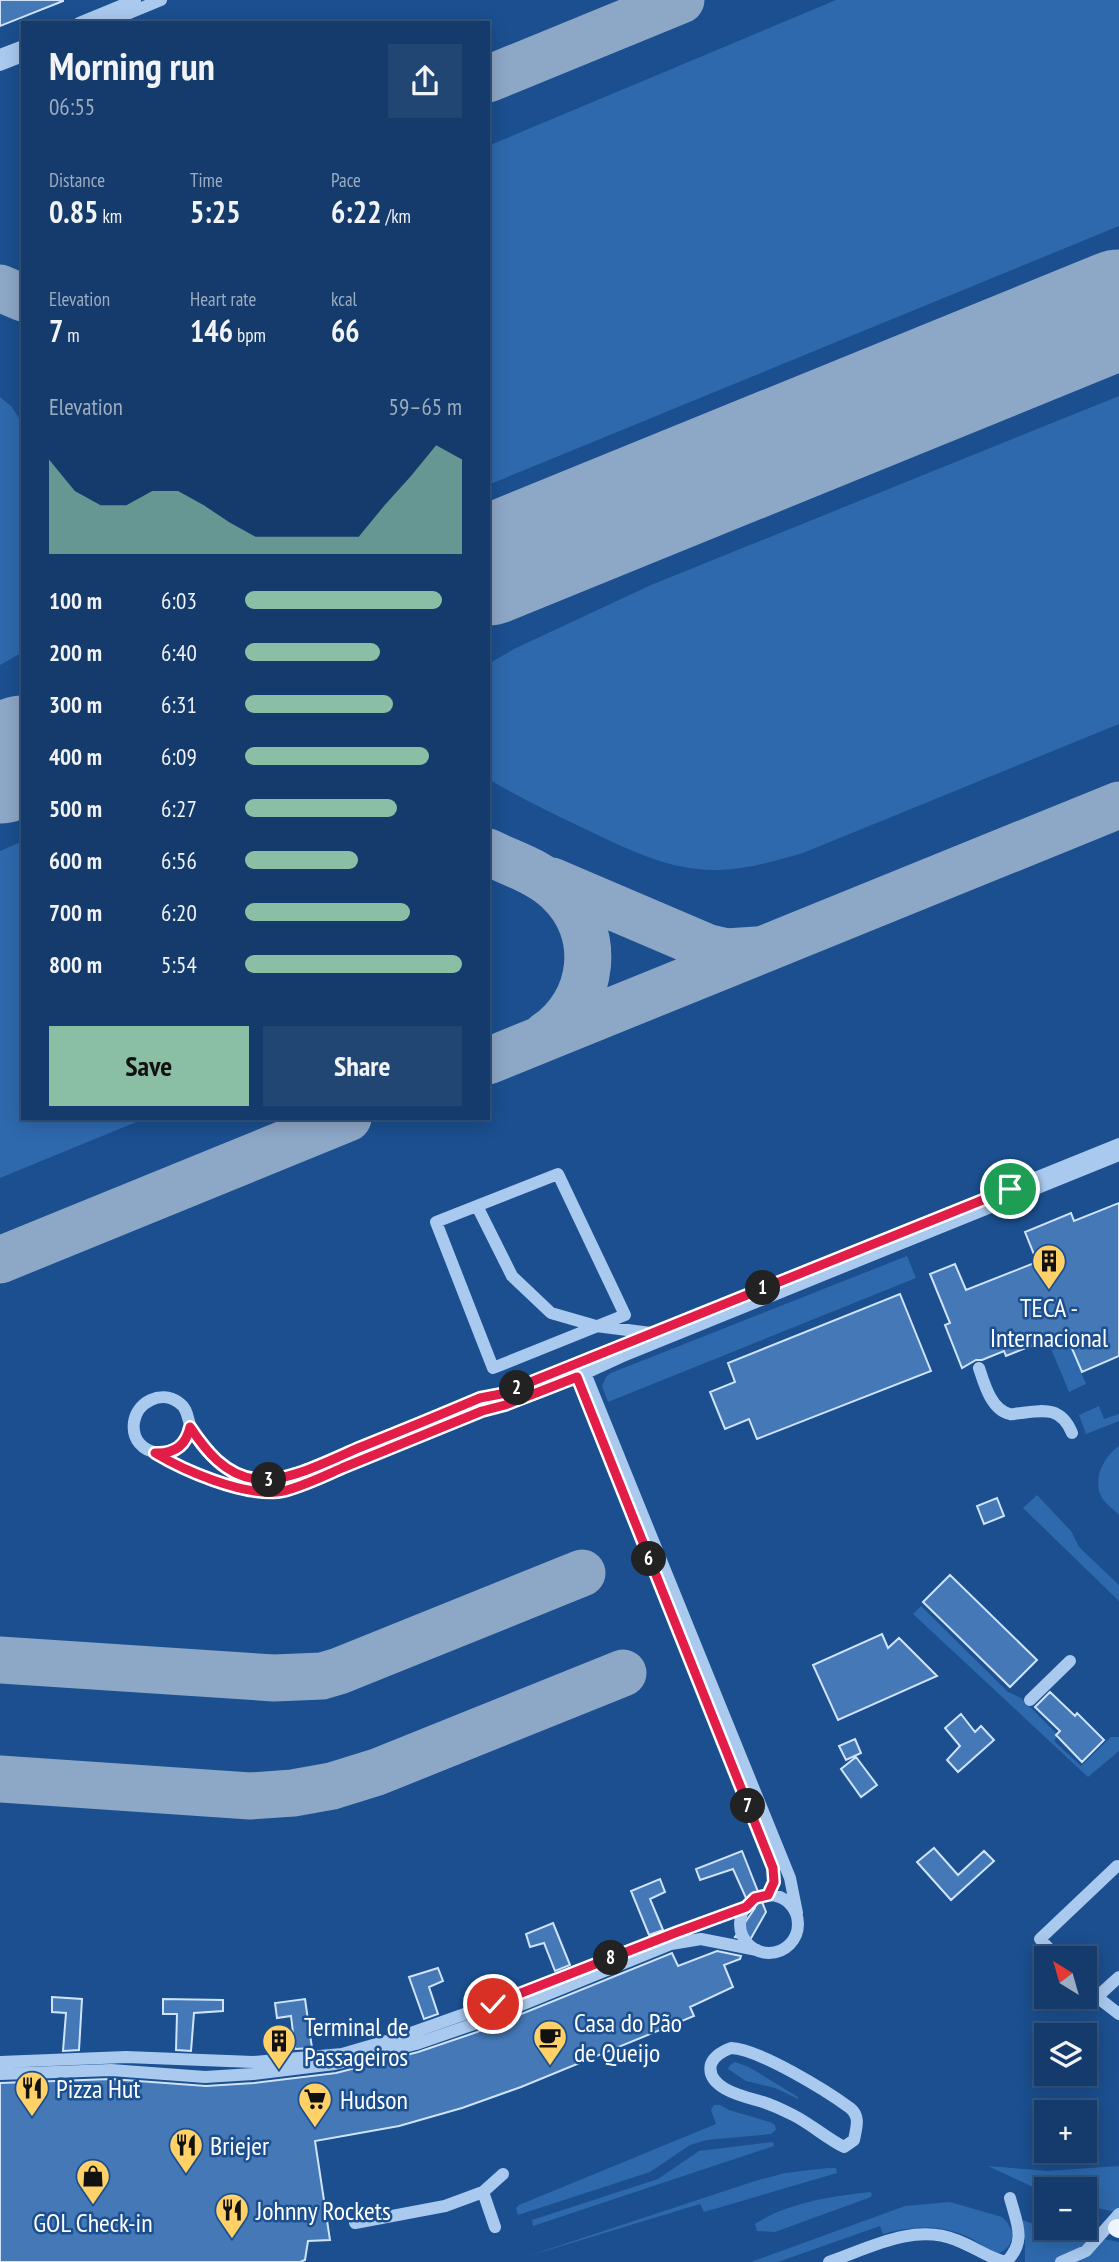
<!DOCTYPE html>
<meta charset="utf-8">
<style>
body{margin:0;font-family:"PT Sans Narrow",sans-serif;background:#214673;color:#f1f3f6;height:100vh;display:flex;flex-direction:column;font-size:26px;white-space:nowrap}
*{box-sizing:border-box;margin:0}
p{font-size:23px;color:#9dadc1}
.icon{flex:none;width:38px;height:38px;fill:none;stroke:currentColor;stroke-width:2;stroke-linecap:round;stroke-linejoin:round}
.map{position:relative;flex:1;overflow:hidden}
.panel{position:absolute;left:21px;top:21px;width:469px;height:1099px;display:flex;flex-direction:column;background:#143b6b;border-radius:0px;box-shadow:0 4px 18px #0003,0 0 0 2px #33557e}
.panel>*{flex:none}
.needle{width:46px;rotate:323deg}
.controls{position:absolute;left:1034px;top:1946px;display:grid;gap:14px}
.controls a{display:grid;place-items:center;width:63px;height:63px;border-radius:0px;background:#143b6b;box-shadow:0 4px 18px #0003,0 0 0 2px #33557e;font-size:35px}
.pin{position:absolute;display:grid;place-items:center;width:60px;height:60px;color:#fff;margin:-30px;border:4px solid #fff;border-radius:50%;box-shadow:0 2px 7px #0007}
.km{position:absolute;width:35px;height:35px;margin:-18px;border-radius:50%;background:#222;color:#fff;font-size:19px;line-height:35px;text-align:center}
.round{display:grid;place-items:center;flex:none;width:74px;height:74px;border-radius:0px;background:#214673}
.head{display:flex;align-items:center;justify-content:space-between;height:119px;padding:0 28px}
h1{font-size:38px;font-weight:700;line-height:52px}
.figures{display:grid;grid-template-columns:repeat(3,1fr);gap:10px;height:119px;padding:7px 28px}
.figures div{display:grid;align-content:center}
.figures b{font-size:30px;font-weight:700}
.figures small{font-size:19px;font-weight:400}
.figures p{font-size:19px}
.chart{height:196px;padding:14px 28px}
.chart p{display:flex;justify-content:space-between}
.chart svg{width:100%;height:126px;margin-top:7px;fill:#8abfa5;opacity:.7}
.primary-button{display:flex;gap:14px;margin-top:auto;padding:14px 28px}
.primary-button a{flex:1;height:80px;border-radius:0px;background:#8abfa5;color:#111;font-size:28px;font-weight:700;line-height:80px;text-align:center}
.primary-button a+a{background:#214673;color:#f1f3f6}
ul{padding:0 28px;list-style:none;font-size:23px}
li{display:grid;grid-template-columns:112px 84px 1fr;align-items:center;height:52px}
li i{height:18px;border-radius:9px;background:#8abfa5}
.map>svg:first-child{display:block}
.green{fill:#2e69ad}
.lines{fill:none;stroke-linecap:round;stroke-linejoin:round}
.taxiway{stroke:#8da7c7;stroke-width:47}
.runway{stroke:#8da7c7;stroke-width:119}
.building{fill:#4478b7;stroke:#cfe3fa;stroke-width:2}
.minor{stroke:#a9c9ee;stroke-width:12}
.major{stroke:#f0f6ff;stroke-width:18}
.route-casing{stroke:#fff;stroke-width:14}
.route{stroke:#e11d48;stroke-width:9}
.labels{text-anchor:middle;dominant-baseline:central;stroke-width:5;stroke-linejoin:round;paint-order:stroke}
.poi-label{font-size:26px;fill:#fff;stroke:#1b4f8f;text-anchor:start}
</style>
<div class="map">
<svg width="1119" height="2262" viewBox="0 0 1119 2262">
<rect width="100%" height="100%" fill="#1b4f8f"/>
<path class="green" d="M836,0H1119V226L488,485V146Z
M1119,396V724L803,853C775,861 748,869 719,870C669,871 627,849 583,828C551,813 519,797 488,779V664L516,648L651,585Z
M0,397L11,406L23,424V652L0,665Z
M23,841V1118H146L0,1178V851Z
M907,1256L916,1278L608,1402L602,1386L606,1377L611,1373Z
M1065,1332L1086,1384L1069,1392L1047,1339Z
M1099,1406L1104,1419L1119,1414V1421L1086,1434L1079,1415Z
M1119,1446V1515C1113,1509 1106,1504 1102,1498C1092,1480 1103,1457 1119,1446Z
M1037,1495L1071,1531L1079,1547L1119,1585V1601L1023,1508Z
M921,1606L1008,1692L1021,1698L1058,1735L1054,1741L1081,1766L1111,1737H1119V1751L1088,1777L913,1614Z
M735,2062L749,2067L798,2097V2099L775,2088L746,2081L728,2069L730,2065Z
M714,2105H720L729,2110L770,2122L775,2125L776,2130L771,2134L707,2140L690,2145L650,2172L518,2215L516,2208L519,2205L716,2124L711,2110Z
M773,2142L774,2146L533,2226L532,2220L658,2179L699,2151Z
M988,2166L1047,2171L1119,2166V2213L1085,2205V2189H1046V2193Z
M827,2168H836L837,2173L704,2212L700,2204L525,2257L755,2181L785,2173Z
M870,2192L872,2194L871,2197L775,2232L757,2231L755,2224C786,2203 833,2196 870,2192Z
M950,2202L1002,2217L1007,2222L1013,2233C1013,2243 1005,2253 995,2254C984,2249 977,2240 966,2236C939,2224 911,2226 883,2234L880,2226L778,2262H751L905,2206Z
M1016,2218L1046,2228L1119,2242V2262H1025V2240Z"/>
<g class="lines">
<path class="taxiway" d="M488,79L681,0
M0,288L23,298
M488,852C512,864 540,872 559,891C603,932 595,1002 546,1035
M552,881L709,948L726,952L757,950
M488,1061L1119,805
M0,1260L348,1118
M0,1660L274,1678L322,1676L339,1671L582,1573
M0,1779L250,1796L293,1793L332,1786L377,1772L623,1673"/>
<path class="runway" d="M488,566L1119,309
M0,764L23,755"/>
</g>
<path class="building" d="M0,0H63V1L0,26Z
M1119,1203V1356L1082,1372L1065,1332L1006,1356L1004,1351L982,1360H976L962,1368L945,1325L950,1323L930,1274L955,1264L966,1290L1037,1262L1025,1232L1071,1213L1074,1221Z
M900,1294L931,1371L757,1439L749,1419L725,1429L710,1392L735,1382L728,1363Z
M997,1498L1004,1516L984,1524L977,1506Z
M950,1575L1037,1660L1010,1687L923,1602Z
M882,1634L888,1648L899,1638L937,1676L838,1720L813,1665Z
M1050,1692L1075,1716L1077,1713L1104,1740L1082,1762L1056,1735L1060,1731L1035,1707Z
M961,1714L975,1732L981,1726L994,1740L958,1772L947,1760L960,1746L945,1728Z
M855,1739L861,1753L846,1760L839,1746Z
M856,1757L877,1785L861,1797L841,1769Z
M934,1848L958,1875L984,1851L994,1861L951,1900L917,1862Z
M742,1851L766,1912L750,1940L735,1937L755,1908L752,1901L746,1898L733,1869L700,1880L696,1869Z
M660,1879L665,1892L650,1899L663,1930L649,1935L631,1891Z
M553,1923L570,1965L555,1971L544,1943L530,1947L526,1934Z
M717,1951L741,1956L740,1959L724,1965L733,1987L690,2007L694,2016L521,2087L462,2108L399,2126L315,2141L330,2240L308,2241L305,2260L300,2262H0V2083L111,2079L206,2086L254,2083L336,2073L418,2052L477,2032L672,1953L678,1966Z
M438,1968L443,1981L429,1987L438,2014L424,2019L409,1977Z
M52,1997L82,1999L79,2050L63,2051L66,2013L52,2012Z
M163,1999L223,2000V2011L194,2013L191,2051L176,2050L177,2014H163Z
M305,1999L312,2048L295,2049L291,2016L277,2018L275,2003Z"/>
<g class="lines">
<path class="minor" d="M79,23L135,0
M105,23L161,0
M0,55L23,46
M0,65L23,56
M558,1174L625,1315L493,1368L436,1222Z
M477,1206L512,1276L551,1313L596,1326L651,1333
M979,1368C984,1383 991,1410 1010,1414C1013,1415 1017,1413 1021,1413C1045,1410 1061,1407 1072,1433
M585,1373L790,1878L797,1913
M190,1427C182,1466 129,1458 134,1422C137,1402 161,1390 178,1402C189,1409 187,1420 192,1430C201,1448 221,1469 241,1476C250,1479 264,1482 273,1480C300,1474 327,1461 352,1450C395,1433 437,1416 480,1398L501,1394L1119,1144
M156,1453C185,1471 242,1496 277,1492C294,1491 326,1475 342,1468C389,1449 435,1430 482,1411C531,1399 578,1377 623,1356L1119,1155
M616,1475L773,1868L774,1882L768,1895
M1030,1700L1070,1661
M740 1924a29 29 0 1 1 58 0a29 29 0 1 1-58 0Z
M1055,1955L1040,1939L1117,1866
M1119,1977L1097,1997L1119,2014
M1085,1985L1097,1997
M731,2048C759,2049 827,2091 850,2108C861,2117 856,2128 854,2140L844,2147C826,2138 811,2124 793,2115C783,2110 773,2105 763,2102C746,2097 705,2089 711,2064C714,2056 723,2051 731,2048Z
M0,2062L126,2057L253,2062L342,2054L397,2038L493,2004L746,1907
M0,2074L111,2070L205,2077L253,2074L335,2064L416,2044L474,2024L671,1944L701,1939L757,1950
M483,2192L495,2227
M355,2223L445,2206L483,2192L503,2174
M829,2262C869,2248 914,2223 956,2240C973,2246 988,2258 1006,2262C1027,2241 1017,2224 1010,2198
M1061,2262L1086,2251L1119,2214"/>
<path class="major" d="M1117,2228L1119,2229"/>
</g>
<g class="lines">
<g class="route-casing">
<path id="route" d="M493,2004L675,1933L746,1907L755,1898L768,1895L774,1882L773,1868L577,1377L505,1405L482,1411C435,1430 389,1449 342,1468C326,1475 293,1491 277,1492C241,1495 185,1471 155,1453C174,1454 186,1446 190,1427C206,1451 225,1475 255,1479C286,1484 332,1459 361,1447C401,1431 440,1415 480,1398L501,1394L1010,1189"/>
</g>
<use href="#route" class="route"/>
</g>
<defs>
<g id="building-pin" transform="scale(1.75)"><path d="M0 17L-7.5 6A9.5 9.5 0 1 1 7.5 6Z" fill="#ffd166" stroke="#1b4f8f"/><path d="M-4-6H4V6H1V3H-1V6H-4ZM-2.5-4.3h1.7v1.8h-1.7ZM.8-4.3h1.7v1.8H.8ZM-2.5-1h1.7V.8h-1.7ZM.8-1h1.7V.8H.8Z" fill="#111"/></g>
<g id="cafe-pin" transform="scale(1.75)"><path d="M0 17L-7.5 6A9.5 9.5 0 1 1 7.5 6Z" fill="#ffd166" stroke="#1b4f8f"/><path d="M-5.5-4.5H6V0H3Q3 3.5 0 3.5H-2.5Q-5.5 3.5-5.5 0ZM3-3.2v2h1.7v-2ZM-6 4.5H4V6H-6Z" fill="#111"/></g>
<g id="restaurant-pin" transform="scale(1.75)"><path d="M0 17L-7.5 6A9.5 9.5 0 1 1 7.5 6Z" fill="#ffd166" stroke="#1b4f8f"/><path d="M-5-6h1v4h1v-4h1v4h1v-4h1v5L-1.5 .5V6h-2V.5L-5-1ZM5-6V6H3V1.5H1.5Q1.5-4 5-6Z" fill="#111"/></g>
<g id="supermarket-pin" transform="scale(1.75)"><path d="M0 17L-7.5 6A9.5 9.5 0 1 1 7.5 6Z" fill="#ffd166" stroke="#1b4f8f"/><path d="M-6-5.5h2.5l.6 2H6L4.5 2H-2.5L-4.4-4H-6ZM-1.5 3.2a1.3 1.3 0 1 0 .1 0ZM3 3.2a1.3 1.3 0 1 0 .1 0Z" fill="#111"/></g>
<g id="shop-pin" transform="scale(1.75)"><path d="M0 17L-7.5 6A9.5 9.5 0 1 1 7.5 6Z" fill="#ffd166" stroke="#1b4f8f"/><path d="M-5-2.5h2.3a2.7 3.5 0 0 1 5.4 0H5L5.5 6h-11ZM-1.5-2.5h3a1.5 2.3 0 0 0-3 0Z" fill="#111"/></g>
</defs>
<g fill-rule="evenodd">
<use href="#building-pin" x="1049" y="1261"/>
<use href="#cafe-pin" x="550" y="2037"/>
<use href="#building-pin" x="279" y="2041"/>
<use href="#restaurant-pin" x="32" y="2088"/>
<use href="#supermarket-pin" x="315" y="2099"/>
<use href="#restaurant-pin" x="186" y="2145"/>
<use href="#shop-pin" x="93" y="2176"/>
<use href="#restaurant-pin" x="232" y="2210"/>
</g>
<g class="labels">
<g class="poi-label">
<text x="1049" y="1307" text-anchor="middle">TECA -<tspan x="1049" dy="30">Internacional</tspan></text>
<text x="574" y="2022">Casa do Pão<tspan x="574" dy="30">de Queijo</tspan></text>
<text x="304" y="2026">Terminal de<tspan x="304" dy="30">Passageiros</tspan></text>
<text x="56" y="2088">Pizza Hut</text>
<text x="340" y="2099">Hudson</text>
<text x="210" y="2145">Briejer</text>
<text x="256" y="2210">Johnny Rockets</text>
<text x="93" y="2222" text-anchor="middle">GOL Check-in</text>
</g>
</g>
</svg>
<div class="controls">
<a><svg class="needle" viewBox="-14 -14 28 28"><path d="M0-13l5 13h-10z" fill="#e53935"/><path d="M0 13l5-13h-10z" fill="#9dadc1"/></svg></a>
<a><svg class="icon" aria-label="layers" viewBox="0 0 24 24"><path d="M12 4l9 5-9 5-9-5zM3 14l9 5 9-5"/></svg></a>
<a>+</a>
<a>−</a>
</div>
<div class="pin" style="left:1010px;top:1189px;background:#1e9e55"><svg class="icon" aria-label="arrive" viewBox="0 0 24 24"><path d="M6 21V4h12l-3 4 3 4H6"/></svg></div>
<div class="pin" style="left:493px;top:2004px;background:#d93025"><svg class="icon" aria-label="check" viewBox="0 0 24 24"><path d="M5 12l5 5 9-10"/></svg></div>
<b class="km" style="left:763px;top:1288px">1</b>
<b class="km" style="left:517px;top:1388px">2</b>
<b class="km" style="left:269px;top:1480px">3</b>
<b class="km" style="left:649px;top:1559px">6</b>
<b class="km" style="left:748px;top:1806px">7</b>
<b class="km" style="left:611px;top:1958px">8</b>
<section class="panel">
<div class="head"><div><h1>Morning run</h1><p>06:55</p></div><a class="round"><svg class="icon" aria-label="share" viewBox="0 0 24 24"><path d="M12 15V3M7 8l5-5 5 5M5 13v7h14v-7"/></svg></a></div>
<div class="figures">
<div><p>Distance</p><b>0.85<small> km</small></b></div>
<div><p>Time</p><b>5:25</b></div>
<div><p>Pace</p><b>6:22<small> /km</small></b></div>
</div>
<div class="figures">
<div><p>Elevation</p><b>7<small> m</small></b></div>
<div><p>Heart rate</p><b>146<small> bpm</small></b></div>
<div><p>kcal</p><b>66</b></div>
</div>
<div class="chart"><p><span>Elevation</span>59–65 m</p>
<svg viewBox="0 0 160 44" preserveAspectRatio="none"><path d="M0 44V11L10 22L20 27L30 27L40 22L50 22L60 27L70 33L80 38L90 38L100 38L110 38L120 38L130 27L140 17L150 6L160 11V44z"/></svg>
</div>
<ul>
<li><b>100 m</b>6:03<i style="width:91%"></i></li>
<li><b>200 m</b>6:40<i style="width:62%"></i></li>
<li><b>300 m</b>6:31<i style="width:68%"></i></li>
<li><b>400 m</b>6:09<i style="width:85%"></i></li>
<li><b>500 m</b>6:27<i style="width:70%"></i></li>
<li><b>600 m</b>6:56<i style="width:52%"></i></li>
<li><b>700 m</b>6:20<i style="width:76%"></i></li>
<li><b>800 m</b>5:54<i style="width:100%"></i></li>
</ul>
<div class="primary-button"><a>Save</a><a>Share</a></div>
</section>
</div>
